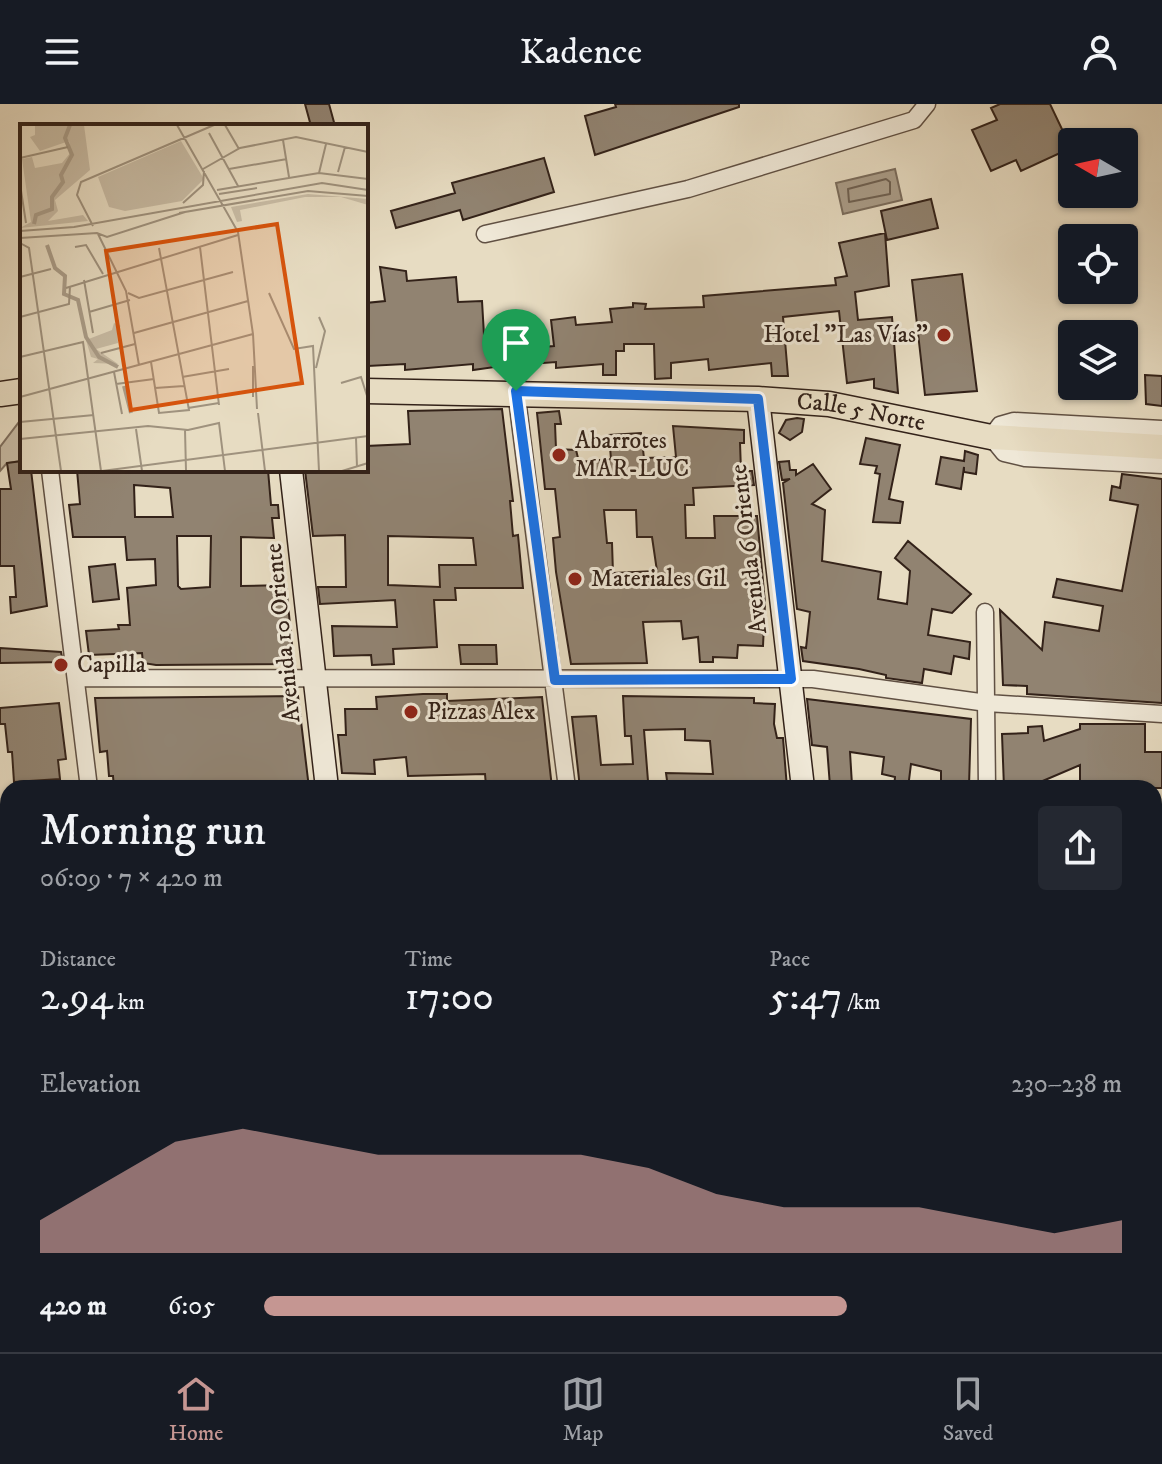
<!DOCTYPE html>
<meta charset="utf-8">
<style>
body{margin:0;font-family:"IM FELL DW Pica",serif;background:#242831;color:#f1f3f6;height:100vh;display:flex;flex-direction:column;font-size:30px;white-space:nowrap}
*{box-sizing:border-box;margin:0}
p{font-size:26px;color:#9ea1a6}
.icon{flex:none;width:44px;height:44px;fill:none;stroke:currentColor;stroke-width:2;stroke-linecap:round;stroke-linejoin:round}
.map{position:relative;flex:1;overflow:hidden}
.panel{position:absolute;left:0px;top:676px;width:1162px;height:572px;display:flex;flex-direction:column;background:#171b24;border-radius:24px 24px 0 0;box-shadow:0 2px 6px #0004}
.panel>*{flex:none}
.needle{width:52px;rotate:279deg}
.fabs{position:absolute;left:1058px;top:24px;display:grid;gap:16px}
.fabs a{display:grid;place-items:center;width:80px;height:80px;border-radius:8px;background:#171b24;box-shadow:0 2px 6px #0004;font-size:40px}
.pin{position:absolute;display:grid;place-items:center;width:68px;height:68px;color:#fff;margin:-82px -34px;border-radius:50% 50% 50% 0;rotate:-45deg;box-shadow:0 0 8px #0007}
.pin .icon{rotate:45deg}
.round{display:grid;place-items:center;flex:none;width:84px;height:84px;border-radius:8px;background:#242831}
.overview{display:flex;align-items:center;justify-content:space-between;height:136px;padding:0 40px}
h1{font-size:44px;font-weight:600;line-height:60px}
.metrics{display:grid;grid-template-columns:repeat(3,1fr);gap:12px;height:136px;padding:8px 40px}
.metrics div{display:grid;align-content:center}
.metrics b{font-size:40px;font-weight:600}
.metrics small{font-size:22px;font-weight:400}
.metrics p{font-size:22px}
.chart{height:224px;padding:16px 40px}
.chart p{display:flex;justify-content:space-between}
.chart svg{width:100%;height:144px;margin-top:8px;fill:#c59692;opacity:.7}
ul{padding:0 40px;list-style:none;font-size:26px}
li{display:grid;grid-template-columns:128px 96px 1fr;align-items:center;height:60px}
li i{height:20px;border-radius:10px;background:#c59692}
header{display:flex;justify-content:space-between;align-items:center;height:104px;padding:0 40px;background:#171b24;font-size:36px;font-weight:600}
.menu{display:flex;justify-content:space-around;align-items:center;height:112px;border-top:2px solid #363941;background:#171b24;font-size:22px;color:#9ea1a6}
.menu a{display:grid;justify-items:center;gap:4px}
.menu .on{color:#c59692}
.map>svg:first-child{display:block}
.green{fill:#c8bca5;stroke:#7e6f5f;stroke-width:2}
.water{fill:#aa9d89;stroke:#7a6c5c;stroke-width:2}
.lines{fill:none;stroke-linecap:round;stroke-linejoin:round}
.shore{stroke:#6e6051;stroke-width:2}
.building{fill:#918371;stroke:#332219;stroke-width:2;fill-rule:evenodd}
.street-casing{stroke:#605043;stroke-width:19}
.secondary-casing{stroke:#332219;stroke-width:25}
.primary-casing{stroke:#332219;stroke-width:27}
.street{stroke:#efe8d7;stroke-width:16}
.secondary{stroke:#efe8d7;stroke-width:22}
.primary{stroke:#e7dcc2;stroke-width:24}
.route-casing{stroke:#fff;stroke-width:16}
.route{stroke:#1a73e8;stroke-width:10}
.poi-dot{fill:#8f2418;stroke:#efe8d7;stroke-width:3}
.labels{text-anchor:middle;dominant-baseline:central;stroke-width:6;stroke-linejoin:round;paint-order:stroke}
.poi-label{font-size:24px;fill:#332219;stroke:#efe8d7;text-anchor:start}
.street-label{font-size:24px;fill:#332219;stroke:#efe8d7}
.inset-river{fill:none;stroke:#aa9d89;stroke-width:4}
.inset-road{fill:none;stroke:#9f927e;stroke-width:2}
.view{fill:#d6540d;fill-opacity:0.15;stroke:#d6540d;stroke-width:4}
.inset-edge{fill:none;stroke:#332219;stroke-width:4}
</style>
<header><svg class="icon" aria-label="menu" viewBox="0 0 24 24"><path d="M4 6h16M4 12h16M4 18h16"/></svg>Kadence<svg class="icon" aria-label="person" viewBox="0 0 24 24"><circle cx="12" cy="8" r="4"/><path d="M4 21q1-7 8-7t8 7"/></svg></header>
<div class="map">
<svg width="1162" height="1248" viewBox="0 0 1162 1248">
<rect width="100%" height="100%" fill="#e7dcc2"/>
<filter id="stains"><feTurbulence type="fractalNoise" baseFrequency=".0025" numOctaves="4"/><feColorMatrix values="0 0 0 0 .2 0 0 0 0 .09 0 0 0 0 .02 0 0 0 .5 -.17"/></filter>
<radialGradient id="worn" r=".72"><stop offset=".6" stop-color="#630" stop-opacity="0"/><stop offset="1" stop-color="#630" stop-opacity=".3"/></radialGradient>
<path class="green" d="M22,314V357L7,359L0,367V343Z"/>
<path class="water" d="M895,65L902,96L843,110L836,79Z"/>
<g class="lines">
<path class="shore" d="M886,75L890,78V90L849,98L848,85Z"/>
</g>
<path class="building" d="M305,0H329L335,22H311Z
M615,0H739V3L595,51L585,12L616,3Z
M1000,0H1050L1071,44L1021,67L1016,56L991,67L972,26L997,16L991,4Z
M544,54L554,88L463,116L460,106L396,124L391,107L455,89L452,79Z
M931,95L938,124L887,136L881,107Z
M885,129L889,182L855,188L858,216L892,213L898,289L874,284V275L847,279L839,207L783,213L788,272H772L771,259L709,266L708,255L671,259V274L655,275L654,240H624V247H616V271H603V260L556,264V258L530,260L529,244L554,242L551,216L575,213L576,221L612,218L610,205L633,203V199L646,200L645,205L704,203L703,192L836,181L835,174L847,172L839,139Z
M380,163L406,167L407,177L456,173L458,198L482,197L484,231H493L495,263L473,266V260L405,266V260L368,262L366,199L385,197Z
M962,170L977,287L925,291L912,176Z
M1145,271L1162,272V302L1146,300Z
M502,305L513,397H510L513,432L518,431L523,484H455L456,496H434L437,543L393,545L394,560L372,561L371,551L334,552L332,522L397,523L395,496L320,500L318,483H346L345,431L313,432L305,366H366V342L410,340L408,307ZM388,432L473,434L476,461H439L440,483L388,481Z
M559,307L561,320H555L556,345L576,346L579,358L611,355L609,331L641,329L644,354L676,353L673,322L744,326V339H740L741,367H752L754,381L693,384L694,401H685L686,434H715L714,412H757L765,499L763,542L738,541L737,554L713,553V558H700L698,533L683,535L681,517L643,518L647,559L571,560L556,468L553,434L560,433L555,385H545L537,309ZM604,406H636L637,433H652L657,467L613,469L612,439H607Z
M797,314L804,315L802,328L790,336L779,329L786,316Z
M866,334L900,341L889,395L903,398L900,419L873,418L880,370L875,369L877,362L860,360Z
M965,347L978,351L976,370L964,368V363L961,385L936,380L941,353L964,357Z
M22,357V366H31L47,502L11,509L10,493H16L14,462H0V385H11L7,359Z
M789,357L790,366H796V371L813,360L831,385L812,400L825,406L822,457L881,468L878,495L907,500L910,467L895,454L908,437L971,490L952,509L932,505L928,531L970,538L969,555L954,552L951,570L924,565L922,579L886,574V571L859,565L803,557L801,543L806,544L810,508L797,505L783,379L790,375L782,376L779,358Z
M77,366H268L271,401H278L279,414H272L274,434L241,433V482L286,481L294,560L156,561L143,559L142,549L89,551L86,527L119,525L118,521H130L127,484L156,481L155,455L127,456L125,433H73L69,401L80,400ZM134,381L170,384L173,413H135ZM177,432H211L210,483L181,485L178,482Z
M1122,370L1162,375V599L1027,590V582L1003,581L1000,506L1042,546L1045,518L1099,527L1103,502L1053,493L1057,475L1122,487L1138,401L1110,396L1112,382L1120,384Z
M115,460L119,495L93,498L89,463Z
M459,541H496L497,560H461Z
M0,544L61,548L63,558L0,559Z
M423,590H447V597L542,593L552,684L486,682L485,670L408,672L406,653L374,656L375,670L342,669L338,631H346L345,605H377L376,593Z
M298,592L309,684H114L113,672H109L107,647L100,648L95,594Z
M623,592L754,594V599L775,600L774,620L777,634H783L787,684H668L666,669L713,670L710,637L685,636V625L644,626L648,677H632V684H580L572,613L596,612L601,661L633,660L631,632H625Z
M807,595L971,615L969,682L941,684V667L911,660L908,684H894L895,673L882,670L884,653L850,648L852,681L830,682L827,643L812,641Z
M59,599L66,655L58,656L60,675L14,678L12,648H8L5,620H0V604Z
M1080,620H1145V648H1162V684H1080V661L1038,679V684H1004L1002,630L1028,629V623L1042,622L1044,637L1080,625Z"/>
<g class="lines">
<g class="street-casing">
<path id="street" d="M485,130L688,85L914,16L927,0
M516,287L567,684
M1162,325L1014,317L1000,321L991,333L1004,349L1025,354L1162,361
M50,366L89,684
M985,508L987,684
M77,574L813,575L987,599L1162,610
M1154,840H1162
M1154,1051H1162
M154,1240L155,1248
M394,1240L395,1248
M706,1240L707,1248
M963,1240V1248"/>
</g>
<g class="secondary-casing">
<path id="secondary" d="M758,295L803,684
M291,366L327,684
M865,1240V1248
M0,1242L8,1239"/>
</g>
<g class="primary-casing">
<g id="primary">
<path id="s1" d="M366,287L758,295L829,300L991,333L1162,343"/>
<path d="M0,290L22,287"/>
</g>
</g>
<use href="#street" class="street"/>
<use href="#secondary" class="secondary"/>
<use href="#primary" class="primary"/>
</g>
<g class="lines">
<g class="route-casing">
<path id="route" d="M516,287L758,295L791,575L555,576Z"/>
</g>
<use href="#route" class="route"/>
</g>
<g class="poi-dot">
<circle cx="944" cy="231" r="8"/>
<circle cx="559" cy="351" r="8"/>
<circle cx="575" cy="475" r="8"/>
<circle cx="61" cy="561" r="8"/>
<circle cx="411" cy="608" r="8"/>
</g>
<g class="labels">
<g class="poi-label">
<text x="928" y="231" text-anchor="end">Hotel "Las Vías"</text>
<text x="575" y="337">Abarrotes<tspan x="575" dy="28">MAR-LUC</tspan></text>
<text x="591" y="475">Materiales Gil</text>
<text x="77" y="561">Capilla</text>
<text x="427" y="608">Pizzas Alex</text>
</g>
<g class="street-label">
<text stroke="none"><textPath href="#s1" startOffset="496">Calle 5 Norte</textPath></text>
<text transform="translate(749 445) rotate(-97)">Avenida 6 Oriente</text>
<text transform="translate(283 529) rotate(-96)">Avenida 10 Oriente</text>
</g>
</g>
<g transform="translate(20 20)">
<rect width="348" height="348" fill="#e7dcc2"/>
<path d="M15,1H64L70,46L35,76L38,87L28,97L63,91L68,97L0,104L11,98L2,35L12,33L15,44L42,39L51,28L49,17L20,27L10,13L15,11ZM161,17L184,55L162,77L105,87L89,83L78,53ZM288,70L348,75V81L321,73H285L220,86L222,97L217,98L211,83ZM94,199L101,202L97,204L98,219L76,225L98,240L73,239L78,235L71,233L66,216L92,206Z" fill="#c8bca5"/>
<path class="inset-river" d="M14,100L16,91L32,85V73L43,58L41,51L52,31L45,14L50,1M27,121L35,144L45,152L44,170L58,176L66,213L79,233L98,243M104,262L111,289"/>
<path class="inset-road" d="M157,1L218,108L233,210L237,285M205,1L219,25M189,9L218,62M263,16L269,53M0,34L48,23M183,45L220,24L276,13L348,28M209,45L267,35M318,48L325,23M299,49L306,20M0,60L6,99M197,66L299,49L348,55M199,70L237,64M163,79L183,61L184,47M159,89L288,67L348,72M73,102L57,71L61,58L194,1M0,107L54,103L302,59L348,66M78,110L106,167L119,241M0,114L77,109L87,113L165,88M0,119L9,124L41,347M55,123L66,121L83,150M180,123L199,281M0,153L31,145M64,156L73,209M46,164L218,111M108,169L119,174L213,148M249,169L274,225L293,222L299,347M69,188L110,176M0,193L49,180L50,162M114,209L228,177M81,229L115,220M0,233L63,218L81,347M131,238L139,289L169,286L139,124M233,242V273M296,244L305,207L299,193M94,248L102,290M162,253L209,245M321,259L341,253L348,275M96,260L134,255M135,264L164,262M0,273L233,210M168,284L199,279M238,289L245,347M0,298L74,291M116,305L122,347M165,306L166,347M336,314L337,343M0,315L128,302L168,306L199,299L205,347M82,347L348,312M322,347L348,339"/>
<path class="view" d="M257,100L282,259L111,286L86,127Z"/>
<rect width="348" height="348" class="inset-edge"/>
</g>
<rect width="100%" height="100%" filter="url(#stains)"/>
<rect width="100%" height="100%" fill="url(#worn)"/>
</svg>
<div class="fabs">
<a><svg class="needle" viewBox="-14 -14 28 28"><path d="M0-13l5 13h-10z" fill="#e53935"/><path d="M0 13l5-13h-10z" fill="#9ea1a6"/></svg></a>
<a><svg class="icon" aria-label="locate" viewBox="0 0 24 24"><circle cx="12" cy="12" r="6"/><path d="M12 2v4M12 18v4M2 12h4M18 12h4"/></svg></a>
<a><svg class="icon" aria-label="layers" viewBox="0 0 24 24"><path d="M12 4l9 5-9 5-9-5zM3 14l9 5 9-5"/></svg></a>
</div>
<div class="pin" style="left:516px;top:287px;background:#1e9e55"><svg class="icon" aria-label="arrive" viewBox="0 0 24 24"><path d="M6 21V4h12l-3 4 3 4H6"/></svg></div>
<section class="panel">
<div class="overview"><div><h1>Morning run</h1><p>06:09 · 7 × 420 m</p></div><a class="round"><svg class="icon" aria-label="share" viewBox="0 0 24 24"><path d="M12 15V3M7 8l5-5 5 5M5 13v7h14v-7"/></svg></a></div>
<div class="metrics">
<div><p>Distance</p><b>2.94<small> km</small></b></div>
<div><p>Time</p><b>17:00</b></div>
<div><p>Pace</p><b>5:47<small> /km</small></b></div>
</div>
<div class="chart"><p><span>Elevation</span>230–238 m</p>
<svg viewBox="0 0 160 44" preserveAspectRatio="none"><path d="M0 44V34L10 22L20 10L30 6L40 10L50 14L60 14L70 14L80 14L90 18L100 26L110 30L120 30L130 30L140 34L150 38L160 34V44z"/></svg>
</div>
<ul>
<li><b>420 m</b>6:05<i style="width:68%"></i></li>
</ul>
</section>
</div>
<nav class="menu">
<a class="on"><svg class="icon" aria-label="home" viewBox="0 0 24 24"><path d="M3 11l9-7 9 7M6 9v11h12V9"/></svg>Home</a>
<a><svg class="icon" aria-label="map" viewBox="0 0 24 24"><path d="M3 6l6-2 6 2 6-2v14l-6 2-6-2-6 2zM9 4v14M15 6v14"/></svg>Map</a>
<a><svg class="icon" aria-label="saved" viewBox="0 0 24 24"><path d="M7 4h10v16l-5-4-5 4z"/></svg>Saved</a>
</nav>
